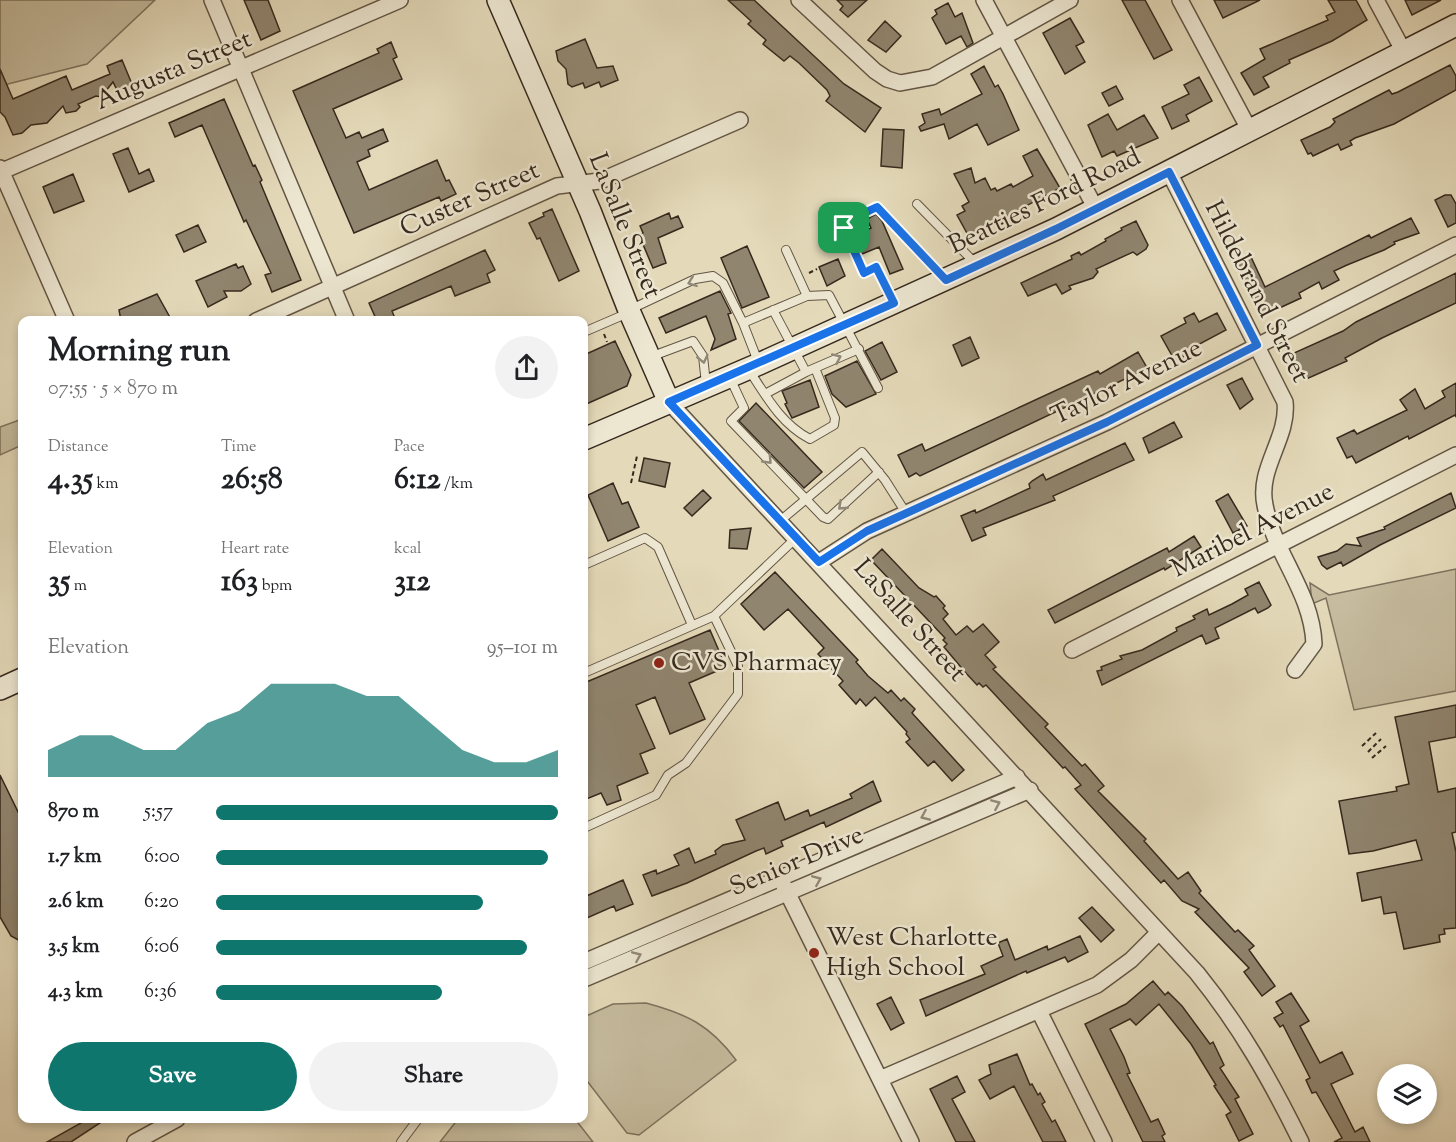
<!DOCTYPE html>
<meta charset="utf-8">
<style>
body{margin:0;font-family:"Sorts Mill Goudy",serif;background:#f2f2f2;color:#202124;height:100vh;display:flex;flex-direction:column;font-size:22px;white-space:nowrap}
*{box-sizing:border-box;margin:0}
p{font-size:20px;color:#757577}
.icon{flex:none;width:33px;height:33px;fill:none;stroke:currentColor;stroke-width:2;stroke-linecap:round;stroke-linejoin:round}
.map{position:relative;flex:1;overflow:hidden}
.drawer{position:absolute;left:18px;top:316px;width:570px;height:807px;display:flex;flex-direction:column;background:#fff;border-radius:12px;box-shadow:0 3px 9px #0003}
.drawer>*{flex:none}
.tools{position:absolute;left:1377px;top:1064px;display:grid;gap:12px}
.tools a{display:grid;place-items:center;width:60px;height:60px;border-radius:50%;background:#fff;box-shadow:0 3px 9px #0003;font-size:30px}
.pin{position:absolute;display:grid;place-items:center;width:51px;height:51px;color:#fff;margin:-26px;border-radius:12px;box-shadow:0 3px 9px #0006}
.round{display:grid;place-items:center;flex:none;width:63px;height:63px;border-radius:32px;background:#f2f2f2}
.overview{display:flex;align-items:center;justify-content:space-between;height:102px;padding:0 30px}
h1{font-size:33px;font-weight:700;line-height:45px}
.stats{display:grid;grid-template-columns:repeat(3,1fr);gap:9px;height:102px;padding:6px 30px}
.stats div{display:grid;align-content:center}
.stats b{font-size:30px;font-weight:700}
.stats small{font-size:16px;font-weight:400}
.stats p{font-size:16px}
.chart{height:168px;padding:12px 30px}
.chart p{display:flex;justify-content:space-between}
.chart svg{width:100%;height:108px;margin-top:6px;fill:#0f766e;opacity:.7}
.cta{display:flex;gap:12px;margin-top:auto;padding:12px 30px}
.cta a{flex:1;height:69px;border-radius:36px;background:#0f766e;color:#fff;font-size:24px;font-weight:700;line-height:69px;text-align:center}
.cta a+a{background:#f2f2f2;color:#202124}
ul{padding:0 30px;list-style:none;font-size:20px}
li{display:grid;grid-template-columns:96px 72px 1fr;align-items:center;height:45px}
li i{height:15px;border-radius:8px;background:#0f766e}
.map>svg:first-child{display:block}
.green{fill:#c6bc9f;stroke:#7e725e;stroke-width:1.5}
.building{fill:#90856f;stroke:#36291d;stroke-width:1.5}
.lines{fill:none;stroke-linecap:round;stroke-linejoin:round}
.lane-casing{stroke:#625544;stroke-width:10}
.street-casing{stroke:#625544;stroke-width:18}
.secondary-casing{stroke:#36291d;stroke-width:24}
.path{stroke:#36291d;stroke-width:2;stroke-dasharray:4.5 3;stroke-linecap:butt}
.lane{stroke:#ede7d2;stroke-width:8}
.street{stroke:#ede7d2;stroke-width:15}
.secondary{stroke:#ede7d2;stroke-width:21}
.oneway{stroke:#928878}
.route-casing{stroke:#fff;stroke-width:12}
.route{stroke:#1a73e8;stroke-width:8}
.poi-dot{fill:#8f2418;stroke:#ede7d2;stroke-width:2}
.labels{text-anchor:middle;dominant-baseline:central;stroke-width:5;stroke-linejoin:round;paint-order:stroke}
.street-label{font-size:26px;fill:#36291d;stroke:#ede7d2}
.poi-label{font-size:26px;fill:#36291d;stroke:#ede7d2;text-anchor:start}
</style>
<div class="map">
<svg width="1456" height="1142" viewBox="0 0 1456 1142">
<rect width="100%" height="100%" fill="#e4daba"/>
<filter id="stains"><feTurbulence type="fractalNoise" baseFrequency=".00333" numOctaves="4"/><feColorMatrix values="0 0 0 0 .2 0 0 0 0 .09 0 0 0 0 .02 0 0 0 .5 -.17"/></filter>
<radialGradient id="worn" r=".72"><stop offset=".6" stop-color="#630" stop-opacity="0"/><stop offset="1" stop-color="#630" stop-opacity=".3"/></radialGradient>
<path class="green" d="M0,0H155L87,64L0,86Z
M22,419V445L0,455V427Z
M1456,569V691L1354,710L1326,598L1312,604L1310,583L1329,595Z
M646,1003C687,1014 710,1025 736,1060L639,1135L627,1133L584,1077V1017L613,1004Z
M458,1119H575L593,1142H440Z"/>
<path class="building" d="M244,0H268L280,31L261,40Z
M728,0H754L844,84L881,108L865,132L826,101L830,96L827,90L799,63L790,56L784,61L763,44L766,40L748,24L751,21Z
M837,0H867L848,17L840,10L843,6Z
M1122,0H1145L1172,50L1154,59Z
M1214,0H1260L1223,18Z
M1328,0H1356L1367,20L1332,41L1289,60L1290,63L1263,77L1269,87L1254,95L1241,73L1265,59L1260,49L1328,20L1326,16L1335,12Z
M1405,0H1441L1412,15Z
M948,3L955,17L962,13L973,43L967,47L961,36L946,44L932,18L937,14L935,10Z
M1070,18L1084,42L1076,46L1085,62L1065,74L1043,33Z
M885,21L901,36L886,52L868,40Z
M585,39L597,68L613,66L618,80L601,87L599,82L585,88L583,83L572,87L568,84L566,69L558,61L556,51Z
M391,42L397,57L393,59L402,79L333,109L346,138L359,132L362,138L383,129L388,141L368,150L370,156L357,162L369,190L437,160L446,181L449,180L456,194L441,201L439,197L354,233L293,91L379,53L377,49Z
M122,60L132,84L117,90L113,82L101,97L96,96L78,104L80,107L76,111L66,113L63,106L47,123L31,125L22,133L13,135L5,117L0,112V69L13,99L66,76L72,90L110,74L107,66Z
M1450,65L1456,76V90L1394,124L1355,138L1350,141L1352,145L1341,150L1338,144L1313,156L1311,153L1308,154L1301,140L1330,127L1335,122L1333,119L1389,90L1392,94L1398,92Z
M984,66L995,87L998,85L1003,94L1019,130L988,145L977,124L949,139L944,124L921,131L919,127L925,123L922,114L939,109L941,115L982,94L971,74Z
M1199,77L1212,101L1186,115L1189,121L1172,129L1162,107L1189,94L1184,85Z
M1116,86L1123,99L1109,106L1102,93Z
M224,99L253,166L255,165L262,180L260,182L301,280L272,292L265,275L271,273L246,220L244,222L202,125L175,137L169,123Z
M1108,114L1117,130L1144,115L1158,138L1117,156L1114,151L1102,157L1088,125Z
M883,129L904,130L902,168L881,166Z
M128,148L139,174L149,169L154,181L129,192L113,154Z
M1037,149L1060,188L1007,216L1009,220L1000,225L997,219L968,235L957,215L965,211L962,206L969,202L954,174L971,168L975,183L985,178L991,190L995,188L997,191L1011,184L1013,187L1033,176L1023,156Z
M73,174L84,201L54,213L43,187Z
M1445,195H1451L1456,204V223L1448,227L1435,200Z
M552,209L579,271L559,281L540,238L537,239L529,223L544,216L543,213Z
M669,213L671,219L678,216L683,227L658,238L666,263L653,268L639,235L643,233L640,226Z
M876,214L882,221L903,269L890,274L879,247L862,254L854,235L871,228L867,219Z
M1411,218L1419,233L1394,242L1395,244L1384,250L1347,265L1334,271L1339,280L1322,289L1319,282L1299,293L1301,298L1262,316L1236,264L1251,257L1265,287L1369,235L1371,238Z
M1136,221L1148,245L1146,249L1137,255L1133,252L1096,269L1098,272L1093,278L1069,286L1071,289L1062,294L1056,284L1028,296L1021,283L1072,259L1071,256L1079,252L1081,255L1106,241L1105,239L1122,230L1121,228Z
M198,225L206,242L184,252L176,235Z
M747,246L769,297L742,308L721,258Z
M485,250L495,270L487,274L490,282L455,296L451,286L392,311L396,321H377L369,303Z
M838,259L845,276L827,286L819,267Z
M236,264L238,268L243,266L251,284L241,291H224L227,297L208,307L196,281Z
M1456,273V303L1382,338L1345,358L1347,361L1304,380L1293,358L1296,357L1294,353L1343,331L1356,322Z
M720,291L731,313L728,314L736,339L711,350L715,339L706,316L666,333L659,318Z
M157,294L172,321H121L119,310Z
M1194,313L1199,322L1217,313L1226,330L1190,349L1192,352L1175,361L1161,336L1186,323L1184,318Z
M970,337L979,358L962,366L953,345Z
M615,341L631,375L627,386L584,405V355Z
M882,342L897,372L881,380L865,351Z
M1138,352L1146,366L1142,371L920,476L916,473L909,477L898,455L922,444L925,451L1098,371L1100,374Z
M857,361L876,394L846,407L832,394L825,376Z
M1242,378L1253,399L1240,409L1227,385Z
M810,380L819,407L792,418L785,404L787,403L782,391Z
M1456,383V417L1455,415L1409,439L1408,436L1356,463L1352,456L1347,458L1337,438L1354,430L1357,434L1407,410L1400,400L1415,389L1425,409L1445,397L1442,391Z
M756,403L822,472L804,488L739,421Z
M1174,422L1182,437L1149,453L1143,438Z
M1125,443L1134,460L1053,496L1055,500L983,528L986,535L972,541L961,516L975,510L976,513L1030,488L1029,484L1032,481L1043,474L1046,480Z
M644,458L670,463L665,487L639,481Z
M613,483L622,504L628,502L639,527L608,541L588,495Z
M703,490L711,498L692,516L684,508Z
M1451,493L1456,508L1380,545L1343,566L1341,562L1327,569L1322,565L1318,557L1337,551L1346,544L1361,546L1357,538L1385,529L1384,527Z
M1228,494L1247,526L1233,533L1216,501Z
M751,528L747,549L729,548L730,530Z
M1194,536L1201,547L1165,570L1164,568L1055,623L1048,610L1167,548L1169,552Z
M882,549L919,588L934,597L936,596L945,606L943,608L948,614L943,619L956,635L967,626L973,632L983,624L999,642L985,655L996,667L993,669L1048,724L1045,727L1082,766L1085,764L1104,786L1098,791L1146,839L1144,841L1178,879L1188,872L1201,891L1199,893L1235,932L1238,930L1254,946L1249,950L1275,986L1262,996L1244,972L1249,968L1195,912L1199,909L1182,901L1164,880L1161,883L1075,789L1081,785L1065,767L1063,768L986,685L983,687L979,683L977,685L965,672L944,647L947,644L943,640L945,638L871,560Z
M775,572L858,660L856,662L868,676L888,693L891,690L901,701L904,698L915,709L912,713L964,770L952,781L934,761L928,766L906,742L910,739L906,734L907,732L875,697L866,706L860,699L856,704L839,685L843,681L818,654L824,648L788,609L764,630L741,604Z
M1259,582L1271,605L1268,608L1258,613L1255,608L1215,628L1219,638L1206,644L1202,635L1102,685L1097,671L1102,670L1101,667L1122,659L1120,656L1142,650L1177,631L1176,628L1195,619L1193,616L1207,609L1209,615L1232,604L1248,595L1245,589Z
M710,630L726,667L689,683L705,719L670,734L655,697L636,705L655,748L640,754L648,773L617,786L621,800L607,805L601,793L584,800V683Z
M1456,705V737L1429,742L1438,792L1456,788V832L1452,833L1456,852V928L1444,929L1445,934L1439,935L1440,942L1404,949L1396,912L1384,914L1381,897L1362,901L1357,873L1422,860L1416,840L1373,851L1349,854L1339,801L1397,791L1396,787L1409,784L1395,717Z
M0,775L22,820V942L11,936L0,917Z
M873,781L881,801L826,827L824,822L781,841L783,846L766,854L764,848L756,851L687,883L652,896L643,875L656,870L657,874L679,865L674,855L689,848L695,863L716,854L715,851L723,845L745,840L736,820L778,802L785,820L808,810L810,816L852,798L850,794Z
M623,880L633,904L616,911L614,906L587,918L584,897Z
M1092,907L1114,930L1101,942L1079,918Z
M1080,936L1088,952L1068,962L1065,957L1027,973L1026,971L926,1016L920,1000L985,974L981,966L1003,956L998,943L1007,939L1015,960L1047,946L1048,950Z
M1153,981L1165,995L1168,992L1182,1006L1210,1044L1213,1042L1224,1065L1220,1068L1239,1097L1235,1099L1253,1134L1239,1141L1226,1115L1231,1112L1214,1086L1216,1085L1191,1044L1159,1004L1136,1025L1130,1019L1110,1029L1124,1057L1130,1073L1127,1074L1151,1122L1158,1119L1165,1134L1162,1136L1165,1142H1143L1085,1024L1126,1004Z
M1291,993L1309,1021L1300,1026L1320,1063L1342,1052L1353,1074L1331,1084L1355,1132L1363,1127L1370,1142H1334L1342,1138L1316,1092L1312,1093L1306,1080L1310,1078L1306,1070L1283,1025L1280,1027L1274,1018L1283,1013L1276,1002Z
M891,997L904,1023L891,1030L877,1004Z
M1017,1054L1030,1085L1032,1084L1038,1095L1040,1093L1045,1102L1042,1104L1052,1122L1055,1120L1066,1142H1043L1014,1086L990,1099L979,1080L991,1074L989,1065Z
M957,1076L965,1092L952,1099L975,1142H956L930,1089Z
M79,1119H106L71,1142H47L81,1123Z"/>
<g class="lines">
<g class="lane-casing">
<path id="lane" d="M917,204L976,264
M786,250L807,296L829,295L878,388
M893,301L876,267L864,273L844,228L845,223L877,207L945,279
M629,310L695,279L713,276L723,283L743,323
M584,332L628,313
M650,357L693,341L703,356L706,384
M759,364L743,323L807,296
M815,368L859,349
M749,370C766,396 781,424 810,439L834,425L835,418L815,368L806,372L773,310
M730,378L744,408L731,421L823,517L828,519L879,472
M765,394L806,372
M780,521L862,452L885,480L906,513
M584,565L645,538L658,547L692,625
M584,673L714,616L796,538
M584,828L656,795L668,775L686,763L738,694V666L714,616
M401,1142L418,1119"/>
</g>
<g class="street-casing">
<path id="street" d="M212,0L347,321
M799,0L875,71L887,79L900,83L932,77L1070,0
M984,0L1096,209
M1180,0L1250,131
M1376,0L1404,52
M0,168L67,321
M0,172L400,0
M1169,172L1285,402C1289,438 1257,468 1265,505C1274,554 1312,592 1314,644L1295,670
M256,321L557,186L600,181L740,120
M669,402L1197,973C1240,1026 1271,1081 1301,1142
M819,562L867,531L1107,422L1456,245
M1072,650L1456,455
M784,886L911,1142
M584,962L1017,777
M584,979L1030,790
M1039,1011L1104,1142
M880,1079L1097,985L1131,960L1159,932
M135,1142L177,1119"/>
</g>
<g class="secondary-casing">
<path id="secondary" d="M498,0L590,211L630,313L669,402
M584,439L759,364L1056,229L1456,25
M0,689L22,679"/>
</g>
<path class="path" d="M809,273L817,269
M604,334L607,342
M631,483L637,456
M1362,746L1376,733
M1368,752L1381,739
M1372,758L1386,746"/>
<use href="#lane" class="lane"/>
<use href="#street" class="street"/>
<use href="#secondary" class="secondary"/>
</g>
<defs><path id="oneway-chevron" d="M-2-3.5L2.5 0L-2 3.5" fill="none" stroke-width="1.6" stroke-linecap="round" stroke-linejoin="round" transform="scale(1.5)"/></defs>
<g class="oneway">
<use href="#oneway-chevron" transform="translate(692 282) rotate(159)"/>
<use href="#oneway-chevron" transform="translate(837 358) rotate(-24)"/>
<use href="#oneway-chevron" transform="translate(703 359) rotate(77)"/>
<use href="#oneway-chevron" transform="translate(768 460) rotate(46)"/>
<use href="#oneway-chevron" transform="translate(842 506) rotate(137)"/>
<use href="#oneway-chevron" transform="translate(996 804) rotate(-23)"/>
<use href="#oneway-chevron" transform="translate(925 816) rotate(157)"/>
<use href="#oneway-chevron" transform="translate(817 880) rotate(-23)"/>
<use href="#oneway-chevron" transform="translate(637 956) rotate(-23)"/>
</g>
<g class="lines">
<g class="route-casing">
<path id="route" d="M1169,172L1257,345L1107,422L867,531L819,562L669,402L894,303L876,267L864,273L844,228L845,222L877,207L946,280L1056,229Z"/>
</g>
<use href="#route" class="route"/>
</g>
<g class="poi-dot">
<circle cx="659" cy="663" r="6"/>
<circle cx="814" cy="953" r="6"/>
</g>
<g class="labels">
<g class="street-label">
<text transform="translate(174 71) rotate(-23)">Augusta Street</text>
<text transform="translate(470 200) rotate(-24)">Custer Street</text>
<text transform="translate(1045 202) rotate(-26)">Beatties Ford Road</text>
<text transform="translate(624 226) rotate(68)">LaSalle Street</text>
<text transform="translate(1256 292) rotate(63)">Hildebrand Street</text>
<text transform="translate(1127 383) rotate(-26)">Taylor Avenue</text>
<text transform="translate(1253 531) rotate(-27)">Maribel Avenue</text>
<text transform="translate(909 621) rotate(48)">LaSalle Street</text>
<text transform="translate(797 862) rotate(-23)">Senior Drive</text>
</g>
<g class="poi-label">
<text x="671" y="663">CVS Pharmacy</text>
<text x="826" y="938">West Charlotte<tspan x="826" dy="30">High School</tspan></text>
</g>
</g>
<rect width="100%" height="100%" filter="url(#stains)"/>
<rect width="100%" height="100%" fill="url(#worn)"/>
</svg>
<div class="tools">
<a><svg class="icon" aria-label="layers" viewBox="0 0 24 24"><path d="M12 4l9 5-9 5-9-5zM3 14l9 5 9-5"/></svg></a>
</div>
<div class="pin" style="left:844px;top:228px;background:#1e9e55"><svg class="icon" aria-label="arrive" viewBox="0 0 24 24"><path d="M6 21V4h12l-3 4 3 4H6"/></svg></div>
<section class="drawer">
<div class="overview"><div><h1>Morning run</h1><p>07:55 · 5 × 870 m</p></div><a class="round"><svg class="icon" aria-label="share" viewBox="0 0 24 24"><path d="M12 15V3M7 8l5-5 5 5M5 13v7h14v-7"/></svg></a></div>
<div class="stats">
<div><p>Distance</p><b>4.35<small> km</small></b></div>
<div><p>Time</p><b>26:58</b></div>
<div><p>Pace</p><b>6:12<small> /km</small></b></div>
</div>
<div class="stats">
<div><p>Elevation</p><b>35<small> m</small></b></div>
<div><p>Heart rate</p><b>163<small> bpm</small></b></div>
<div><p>kcal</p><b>312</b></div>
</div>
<div class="chart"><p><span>Elevation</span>95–101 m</p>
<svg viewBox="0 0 160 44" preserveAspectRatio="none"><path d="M0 44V33L10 27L20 27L30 33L40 33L50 22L60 17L70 6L80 6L90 6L100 11L110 11L120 22L130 33L140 38L150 38L160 33V44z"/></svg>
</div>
<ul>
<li><b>870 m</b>5:57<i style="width:100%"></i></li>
<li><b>1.7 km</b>6:00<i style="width:97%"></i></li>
<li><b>2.6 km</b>6:20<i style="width:78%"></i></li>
<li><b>3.5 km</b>6:06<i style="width:91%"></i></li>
<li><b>4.3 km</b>6:36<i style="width:66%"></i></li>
</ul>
<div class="cta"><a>Save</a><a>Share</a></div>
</section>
</div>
